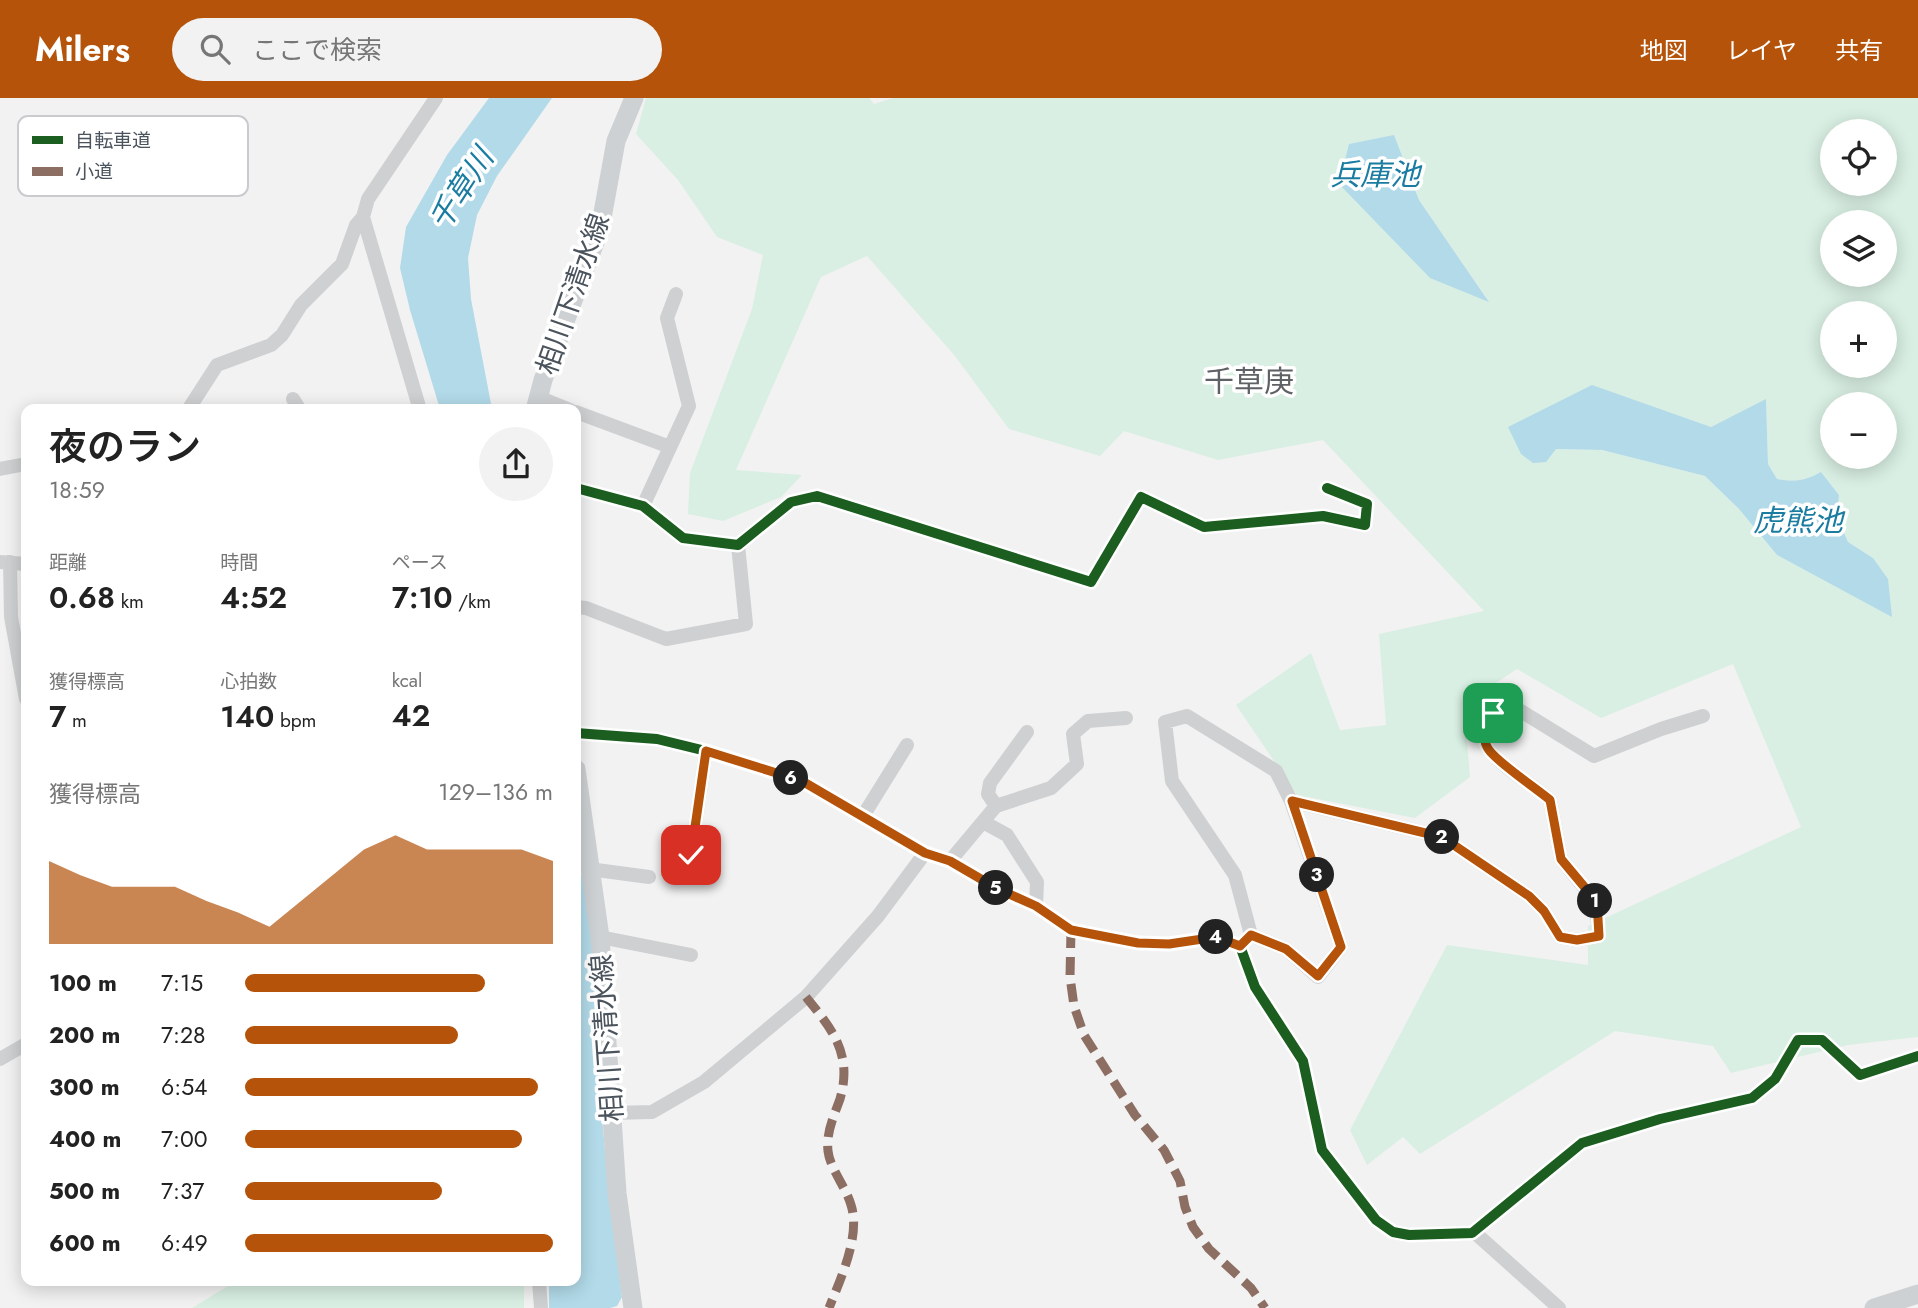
<!DOCTYPE html>
<html lang="ja">
<meta charset="utf-8">
<style>
body{margin:0;font-family:Jost,"Noto Sans JP",sans-serif;background:#f2f2f2;color:#222;height:100vh;display:flex;flex-direction:column;font-size:26px;white-space:nowrap}
*{box-sizing:border-box;margin:0}
p{font-size:23px;color:#767676}
.icon{flex:none;width:38px;height:38px;fill:none;stroke:currentColor;stroke-width:2;stroke-linecap:round;stroke-linejoin:round}
.map{position:relative;flex:1;overflow:hidden}
.side{position:absolute;left:21px;top:306px;width:560px;height:882px;display:flex;flex-direction:column;background:#fff;border-radius:14px;box-shadow:0 4px 18px #0003}
.side>*{flex:none}
.tools{position:absolute;left:1820px;top:21px;display:grid;gap:14px}
.tools a{display:grid;place-items:center;width:77px;height:77px;border-radius:50%;background:#fff;box-shadow:0 4px 18px #0003;font-size:35px}
.pin{position:absolute;display:grid;place-items:center;width:60px;height:60px;color:#fff;margin:-30px;border-radius:14px;box-shadow:0 4px 10px #0006}
.km{position:absolute;width:35px;height:35px;margin:-18px;border-radius:50%;background:#222;color:#fff;font-size:19px;line-height:35px;text-align:center}
.round{display:grid;place-items:center;flex:none;width:74px;height:74px;border-radius:37px;background:#f2f2f2}
.summary{display:flex;align-items:center;justify-content:space-between;height:119px;padding:0 28px}
h1{font-size:38px;font-weight:600;line-height:52px}
.stats{display:grid;grid-template-columns:repeat(3,1fr);gap:10px;height:119px;padding:7px 28px}
.stats div{display:grid;align-content:center}
.stats b{font-size:30px;font-weight:600}
.stats small{font-size:19px;font-weight:400}
.stats p{font-size:19px}
.chart{height:196px;padding:14px 28px}
.chart p{display:flex;justify-content:space-between}
.chart svg{width:100%;height:126px;margin-top:7px;fill:#b45309;opacity:.7}
ul{padding:0 28px;list-style:none;font-size:23px}
li{display:grid;grid-template-columns:112px 84px 1fr;align-items:center;height:52px}
li i{height:18px;border-radius:9px;background:#b45309}
header{display:flex;align-items:center;gap:42px;box-sizing:border-box;height:98px;padding:0 35px;background:#b45309;color:#fff}
header strong{font-size:33px}
nav{display:flex;gap:38px;margin-inline-start:auto;font-size:24px}
.search{width:490px;height:63px;background:#f2f2f2;display:flex;align-items:center;gap:18px;box-sizing:border-box;padding:0 24px;border-radius:38px;color:#767676;font-size:26px}
.map>svg:first-child{display:block}
.green{fill:#d9efe3;fill-rule:evenodd}
.water{fill:#b2dae9}
.lines{fill:none;stroke-linecap:round;stroke-linejoin:round}
.street{stroke:#ced0d2;stroke-width:14}
.secondary{stroke:#ced1d3;stroke-width:19}
.quiet{stroke:#8d6e63;stroke-width:9;stroke-dasharray:18 9;stroke-linecap:butt}
.cycleway-casing{stroke:#fff;stroke-width:15}
.cycleway{stroke:#1b5e20;stroke-width:10}
.route-casing{stroke:#fff;stroke-width:14}
.route{stroke:#b45309;stroke-width:9}
.labels{text-anchor:middle;dominant-baseline:central;stroke-width:7;stroke-linejoin:round;paint-order:stroke}
.street-label{font-size:28px;fill:#4b535d;stroke:#fff}
.water-label{font-size:30px;font-style:italic;fill:#1a7ca1;stroke:#fff}
.neighbourhood-label{font-size:30px;fill:#5e6165;stroke:#fff}
.key{fill:#fff;stroke:#c9cbce;stroke-width:2}
.key-label{font-size:19px;fill:#4b535d}
</style>
<header>
<strong>Milers</strong>
<div class="search"><svg class="icon" aria-label="search" viewBox="0 0 24 24"><circle cx="10" cy="10" r="6"/><path d="M15 15l6 6"/></svg>ここで検索</div>
<nav><a>地図</a><a>レイヤ</a><a>共有</a></nav>
</header>
<div class="map">
<svg width="1918" height="1210" viewBox="0 0 1918 1210">
<rect width="100%" height="100%" fill="#f2f2f2"/>
<path class="green" d="M646,0H869L874,6L893,0H1918V939L1848,947L1731,975L1713,948L1615,933L1420,1056L1403,1039L1367,1067L1350,1032L1447,847L1588,867V828L1801,729L1733,566L1601,620L1517,571L1464,606L1470,679L1415,720L1297,697L1236,607L1311,555L1340,632L1386,627L1379,536L1484,513L1323,342L1218,362L1124,333L1100,358L1009,331L955,258L867,158L821,179L736,372L802,377L781,399L723,423L688,416L690,375L752,211L763,157L717,139L678,82L636,36ZM1832,33H1885V86H1832ZM1394,38L1419,102L1488,202L1349,46ZM1832,124H1885V177H1832ZM1832,215H1885V268H1832ZM1592,288L1711,329L1766,302L1768,366L1777,381C1795,384 1805,383 1821,374L1839,397L1837,419L1848,444L1873,460L1892,518L1777,457L1739,411L1705,378L1602,352L1555,351ZM1832,306H1885V359H1832Z
M236,1183H524V1210H192Z"/>
<path class="water" d="M489,0H552L497,78L477,117L468,160L471,201L492,311H440L410,212L400,170L406,129L447,57Z
M1394,37L1419,102L1489,204L1430,180L1339,86L1349,46Z
M1592,287L1711,329L1766,301L1768,366L1777,381C1795,384 1805,383 1821,374L1839,397L1837,419L1848,444L1873,460L1888,481L1892,519L1777,457L1739,411L1705,378L1602,352L1556,351L1546,364L1533,365L1521,356L1508,329Z
M576,746L590,823L600,919V996L607,1076L622,1199L617,1208L610,1210H549V1183H576Z"/>
<g class="lines">
<path class="street" d="M363,119L420,312
M538,299L570,312
M293,301L300,312
M188,312L217,267L271,247L282,237L301,207L342,166L356,127L363,119L368,101L436,0
M576,314L670,349
M0,371L26,366
M576,390L643,408L683,440L738,447L791,404L817,398L1091,484L1141,399L1204,429L1323,418L1365,427L1367,406L1327,390
M643,408L689,308L667,220L676,196
M0,464L26,466
M10,464L11,519L26,601
M576,509L586,510L666,541L746,526L738,447
M1187,618L1276,673L1291,703L1341,849L1318,879L1286,851L1251,837L1235,777L1172,683L1165,624Z
M576,635L657,641L706,653L802,683L925,755L950,763L998,791L1036,808L1071,832L1138,845L1169,846L1216,839L1240,848L1255,889L1303,963L1322,1052L1376,1122L1393,1134L1409,1137L1472,1135L1582,1045L1660,1021L1752,1000L1775,981L1798,942H1822L1860,977L1918,958
M1291,703L1442,739L1529,798L1544,813L1560,839L1577,842L1599,838L1596,804L1561,761L1550,702C1534,688 1501,668 1489,652C1484,646 1484,633 1486,625C1491,611 1506,611 1519,612L1594,658L1661,631L1703,618
M996,708L988,696L990,685L1027,634
M863,718L907,647
M983,724L1007,737L1037,784L1036,808
M691,757L706,653
M950,763L996,708L1051,690L1077,666L1073,636L1088,623L1126,620
M589,771L649,779
M600,839L691,857
M0,961L26,946
M611,1015L652,1014L704,984L806,899L878,818L925,755
M1474,1134L1559,1210
M539,1183L541,1210"/>
<path class="secondary" d="M535,312L543,282L600,131L616,43L634,0
M576,671L600,839L617,1095L633,1210
M1874,1210L1918,1196"/>
<path class="quiet" d="M1071,832L1070,879L1074,908L1084,937L1135,1017L1164,1052L1180,1083L1185,1109L1193,1129L1209,1151L1251,1190L1265,1210
M806,899C832,931 853,956 840,1001C834,1018 826,1034 828,1053C830,1071 846,1089 851,1107C861,1138 840,1182 829,1210"/>
<g class="cycleway-casing">
<path id="cycleway" d="M576,390L643,408L683,440L738,447L791,404L817,398L1091,484L1141,399L1204,429L1323,418L1365,427L1367,406L1327,390
M576,635L657,641L706,653L802,683L925,755L950,763L998,791L1036,808L1071,832L1138,845L1169,846L1216,839L1240,848L1255,889L1303,963L1322,1052L1376,1122L1393,1134L1409,1137L1472,1135L1582,1045L1660,1021L1752,1000L1775,981L1798,942H1822L1860,977L1918,958"/>
</g>
<use href="#cycleway" class="cycleway"/>
</g>
<g class="lines">
<g class="route-casing">
<path id="route" d="M691,757L706,653L802,683L925,755L950,763L998,791L1036,808L1071,832L1138,845L1169,846L1216,839L1240,848L1251,837L1286,851L1318,878L1341,849L1292,703L1442,739L1529,798L1544,813L1560,839L1577,842L1599,838L1597,804L1561,761L1550,702C1537,691 1497,664 1489,652C1481,641 1484,624 1493,615"/>
</g>
<use href="#route" class="route"/>
</g>
<g class="labels">
<g class="street-label">
<text transform="translate(573 196) rotate(-71)">相川下清水線</text>
<text transform="translate(607 940) rotate(-94)">相川下清水線</text>
</g>
<g class="water-label">
<text x="1375" y="76">兵庫池</text>
<text transform="translate(461 91) rotate(-57)">千草川</text>
<text x="1798" y="422">虎熊池</text>
</g>
<g class="neighbourhood-label">
<text x="1249" y="283">千草庚</text>
</g>
</g>
<rect x="18" y="18" width="230" height="80" rx="10" class="key"/>
<rect x="32" y="38" width="31" height="8" fill="#1b5e20"/>
<rect x="32" y="69" width="31" height="9" fill="#8d6e63"/>
<g class="key-label">
<text x="75" y="49">自転車道</text>
<text x="75" y="80">小道</text>
</g>
</svg>
<div class="tools">
<a><svg class="icon" aria-label="locate" viewBox="0 0 24 24"><circle cx="12" cy="12" r="6"/><path d="M12 2v4M12 18v4M2 12h4M18 12h4"/></svg></a>
<a><svg class="icon" aria-label="layers" viewBox="0 0 24 24"><path d="M12 4l9 5-9 5-9-5zM3 14l9 5 9-5"/></svg></a>
<a>+</a>
<a>−</a>
</div>
<div class="pin" style="left:1493px;top:615px;background:#1e9e55"><svg class="icon" aria-label="arrive" viewBox="0 0 24 24"><path d="M6 21V4h12l-3 4 3 4H6"/></svg></div>
<div class="pin" style="left:691px;top:757px;background:#d93025"><svg class="icon" aria-label="check" viewBox="0 0 24 24"><path d="M5 12l5 5 9-10"/></svg></div>
<b class="km" style="left:1595px;top:803px">1</b>
<b class="km" style="left:1442px;top:739px">2</b>
<b class="km" style="left:1317px;top:777px">3</b>
<b class="km" style="left:1216px;top:839px">4</b>
<b class="km" style="left:996px;top:790px">5</b>
<b class="km" style="left:791px;top:680px">6</b>
<section class="side">
<div class="summary"><div><h1>夜のラン</h1><p>18:59</p></div><a class="round"><svg class="icon" aria-label="share" viewBox="0 0 24 24"><path d="M12 15V3M7 8l5-5 5 5M5 13v7h14v-7"/></svg></a></div>
<div class="stats">
<div><p>距離</p><b>0.68<small> km</small></b></div>
<div><p>時間</p><b>4:52</b></div>
<div><p>ペース</p><b>7:10<small> /km</small></b></div>
</div>
<div class="stats">
<div><p>獲得標高</p><b>7<small> m</small></b></div>
<div><p>心拍数</p><b>140<small> bpm</small></b></div>
<div><p>kcal</p><b>42</b></div>
</div>
<div class="chart"><p><span>獲得標高</span>129–136 m</p>
<svg viewBox="0 0 160 44" preserveAspectRatio="none"><path d="M0 44V15L10 20L20 24L30 24L40 24L50 29L60 33L70 38L80 29L90 20L100 11L110 6L120 11L130 11L140 11L150 11L160 15V44z"/></svg>
</div>
<ul>
<li><b>100 m</b>7:15<i style="width:78%"></i></li>
<li><b>200 m</b>7:28<i style="width:69%"></i></li>
<li><b>300 m</b>6:54<i style="width:95%"></i></li>
<li><b>400 m</b>7:00<i style="width:90%"></i></li>
<li><b>500 m</b>7:37<i style="width:64%"></i></li>
<li><b>600 m</b>6:49<i style="width:100%"></i></li>
</ul>
</section>
</div>
